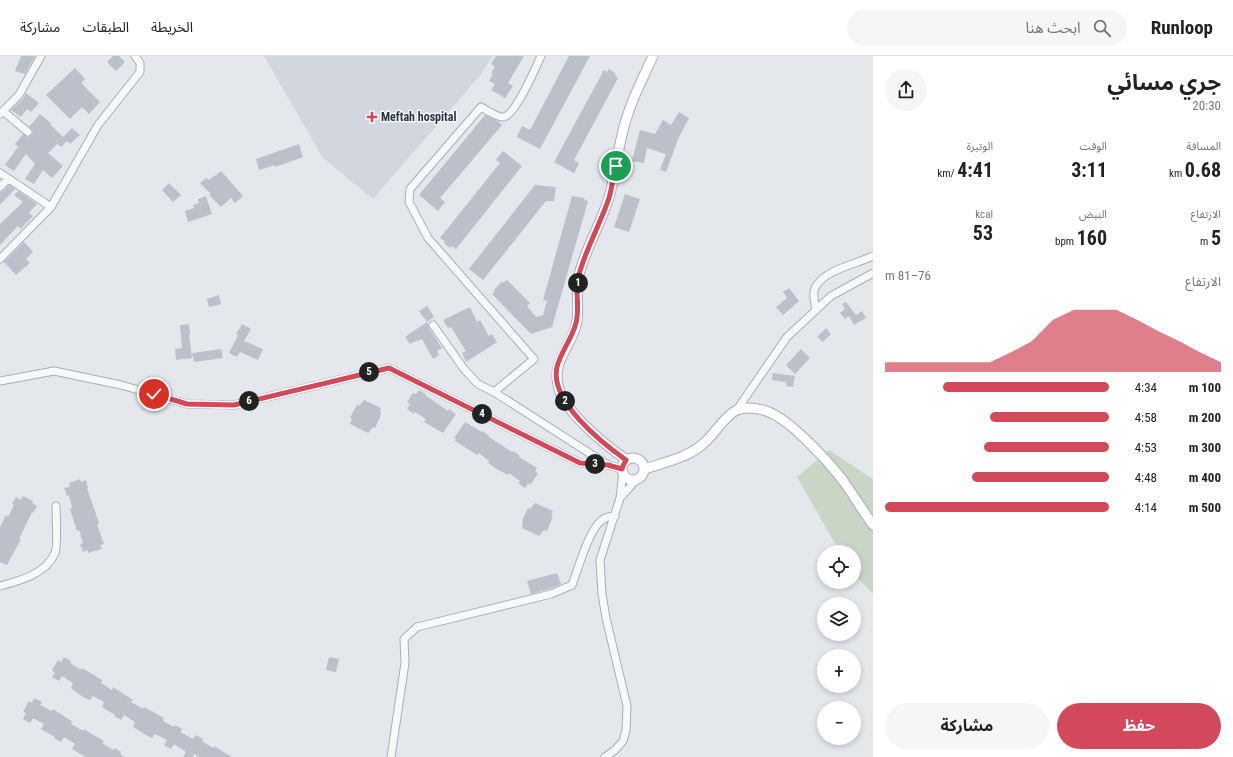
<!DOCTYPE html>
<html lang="ar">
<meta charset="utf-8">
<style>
body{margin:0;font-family:"Roboto Condensed","Noto Sans Arabic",sans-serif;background:#f6f6f6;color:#222;direction:rtl;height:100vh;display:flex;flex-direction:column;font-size:15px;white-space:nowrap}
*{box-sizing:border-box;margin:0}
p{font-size:13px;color:#767676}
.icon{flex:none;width:22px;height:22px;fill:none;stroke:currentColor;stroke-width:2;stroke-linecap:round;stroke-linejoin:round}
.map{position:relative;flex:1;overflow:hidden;direction:ltr}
.sheet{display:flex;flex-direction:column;background:#fff;width:360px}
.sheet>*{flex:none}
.fabs{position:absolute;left:817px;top:489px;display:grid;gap:8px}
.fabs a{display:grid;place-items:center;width:44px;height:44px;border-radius:50%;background:#fff;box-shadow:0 2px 6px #0003;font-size:20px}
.pin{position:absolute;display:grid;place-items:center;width:34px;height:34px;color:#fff;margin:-17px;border:2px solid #fff;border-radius:50%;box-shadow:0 1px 4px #0007}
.km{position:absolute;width:20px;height:20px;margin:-10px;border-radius:50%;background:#222;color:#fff;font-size:11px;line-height:20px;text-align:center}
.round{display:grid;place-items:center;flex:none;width:42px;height:42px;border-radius:21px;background:#f6f6f6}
.overview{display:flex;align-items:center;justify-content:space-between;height:68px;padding:0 12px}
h1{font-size:22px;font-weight:700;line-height:30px}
.metrics{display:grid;grid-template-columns:repeat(3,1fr);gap:6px;height:68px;padding:4px 12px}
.metrics div{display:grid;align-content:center}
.metrics b{font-size:20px;font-weight:700}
.metrics small{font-size:11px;font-weight:400}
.metrics p{font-size:11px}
.chart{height:112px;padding:8px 12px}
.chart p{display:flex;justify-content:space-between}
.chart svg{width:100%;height:72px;margin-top:4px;fill:#d1495b;opacity:.7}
.cta{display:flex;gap:8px;margin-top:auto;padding:8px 12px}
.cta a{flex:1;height:46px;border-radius:24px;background:#d1495b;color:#fff;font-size:16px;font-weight:700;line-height:46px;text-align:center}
.cta a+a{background:#f6f6f6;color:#222}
ul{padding:0 12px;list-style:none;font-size:13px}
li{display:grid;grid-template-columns:64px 48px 1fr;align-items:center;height:30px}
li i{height:10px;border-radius:5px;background:#d1495b}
header{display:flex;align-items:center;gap:24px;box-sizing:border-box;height:56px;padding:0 20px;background:#fff;border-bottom:1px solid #e0e0e0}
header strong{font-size:19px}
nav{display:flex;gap:22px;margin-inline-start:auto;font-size:14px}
.search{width:280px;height:36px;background:#f6f6f6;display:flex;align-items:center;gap:10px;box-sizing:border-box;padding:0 14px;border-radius:22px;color:#767676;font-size:15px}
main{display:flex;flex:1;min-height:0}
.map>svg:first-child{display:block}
.built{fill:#d2d6de}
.green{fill:#c9d6c5}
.building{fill:#bbc0ca}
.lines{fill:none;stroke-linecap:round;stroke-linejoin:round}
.minor-casing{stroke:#a9aeb7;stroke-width:9}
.secondary-casing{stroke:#a9aeb7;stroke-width:11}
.minor{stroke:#f7f8fa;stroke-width:7}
.secondary{stroke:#fff;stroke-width:9}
.route-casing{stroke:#fff;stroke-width:8}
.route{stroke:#d1495b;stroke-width:5}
.poi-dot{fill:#d1495b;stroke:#f4f6f9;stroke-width:1.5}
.labels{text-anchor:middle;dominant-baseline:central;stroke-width:3;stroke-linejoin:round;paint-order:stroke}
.poi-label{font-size:12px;font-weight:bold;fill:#2b3445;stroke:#f4f6f9;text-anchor:start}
</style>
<header>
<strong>Runloop</strong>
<div class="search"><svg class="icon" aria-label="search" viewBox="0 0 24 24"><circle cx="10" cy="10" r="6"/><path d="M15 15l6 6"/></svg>ابحث هنا</div>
<nav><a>الخريطة</a><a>الطبقات</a><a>مشاركة</a></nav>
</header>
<main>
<section class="sheet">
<div class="overview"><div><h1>جري مسائي</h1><p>20:30</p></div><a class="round"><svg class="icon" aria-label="share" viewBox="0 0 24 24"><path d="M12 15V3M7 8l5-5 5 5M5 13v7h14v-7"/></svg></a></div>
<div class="metrics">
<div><p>المسافة</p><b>0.68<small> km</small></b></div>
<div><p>الوقت</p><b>3:11</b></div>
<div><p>الوتيرة</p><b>4:41<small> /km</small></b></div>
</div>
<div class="metrics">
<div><p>الارتفاع</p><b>5<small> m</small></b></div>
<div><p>النبض</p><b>160<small> bpm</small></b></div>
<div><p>kcal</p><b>53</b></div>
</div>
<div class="chart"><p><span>الارتفاع</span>76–81 m</p>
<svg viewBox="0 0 160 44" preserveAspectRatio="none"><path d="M0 44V38L10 38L20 38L30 38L40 38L50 38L60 32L70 25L80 12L90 6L100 6L110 6L120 12L130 19L140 25L150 32L160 38V44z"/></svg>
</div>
<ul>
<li><b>100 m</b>4:34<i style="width:74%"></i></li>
<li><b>200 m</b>4:58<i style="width:53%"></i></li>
<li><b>300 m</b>4:53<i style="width:56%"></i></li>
<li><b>400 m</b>4:48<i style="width:61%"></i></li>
<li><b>500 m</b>4:14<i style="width:100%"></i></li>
</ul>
<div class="cta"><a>حفظ</a><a>مشاركة</a></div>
</section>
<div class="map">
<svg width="873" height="701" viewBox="0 0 873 701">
<rect width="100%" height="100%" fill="#e4e7ec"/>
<path class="built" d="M264,0H492L482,17L373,143L323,102Z"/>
<path class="green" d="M829,394L873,423V538L854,518V496H840L797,421Z"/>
<path class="building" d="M21,0H35L25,18L15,15Z
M113,0H119L125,6L116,15L107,6Z
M496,0H524L508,27L513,30L505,42L491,34L495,28L489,25L493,18L491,17L495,11L491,8Z
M569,0H590L540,93L517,81L522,70L530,74Z
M75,12L85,23L81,27L100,46L89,58L82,51L70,63L46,39Z
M609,13L616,18L615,20L618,22L574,104L579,107L574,117L554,106L604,14L607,16Z
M26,37L39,47L31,56L27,53L21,61L11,54L23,43Z
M679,56L689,62L678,83L666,116L660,114L666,98L647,92L644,107L632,105L640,74L655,78L663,64L671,69Z
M40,58L51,67L50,68L63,81L72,72L80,79L70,88L67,85L61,91L57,88L48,97L63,110L52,122L43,114L34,128L25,123L35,108L26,98L14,115L5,109L18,91L15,88L23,78L28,81L32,79L33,75L29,71Z
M485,59L498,65L502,69L440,142L445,146L438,155L419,139Z
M299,88L303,101L275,111V109L259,114L256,103Z
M503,95L522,110L456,193L452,190L450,192L444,187L445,185L440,182L500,107L496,104Z
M221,115L243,140L235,147L231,142L221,151L209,139L211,138L200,127L206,122L209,124Z
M169,127L181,139L173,146L162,134Z
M9,129L15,133L0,149V136L4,135Z
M535,129L556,131L554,145H546L483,224L469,213Z
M18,135L37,148L29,157L33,160L21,173L18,170L0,189V168L23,146L14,139Z
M625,138L640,143L629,176L614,171Z
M206,140L212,158L188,166L185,155L194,152L193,149L199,147L198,143Z
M572,140L585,142L584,144L588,145L552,271L531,278L492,238L495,235L494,234L502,225L503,227L507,224L530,247L527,250L536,261L543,259L547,245L543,244Z
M24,186L33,196L26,203L30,207L16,219L4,206Z
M789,232L799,245L783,259L776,251L787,242L783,236Z
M219,239L221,248L209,251L207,243Z
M846,246L856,259L862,255L866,262L854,269L849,260L845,263L840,257L845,253L842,248Z
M427,250L434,261L427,266L419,255Z
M470,251L477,266L480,264L489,280L492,278L497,286L466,306L462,297L466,295L451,271L448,272L443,264Z
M427,266L429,272L442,292L437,295L439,299L433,303L422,283L418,285L417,284L410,288L405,281Z
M189,268L190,279H189L192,302L176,304L175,293L182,292L180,269Z
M242,268L251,273L244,285L263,293L258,304L240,296L237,301L229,297L238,279L236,278Z
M826,272L831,278L823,286L817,281Z
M221,293L223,302L194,306L192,297Z
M801,293L810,302L795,318L786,309Z
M773,317L795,320L793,331L786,330V326L772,324Z
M419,334L426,338L425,339L448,355L449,353L456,358L443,377L424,366L426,363L415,356L414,358L407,353L410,348L407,346L413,337L416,338Z
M364,344L381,352L380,356H381L380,361L375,372L373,371L368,377L350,368L352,362H350L353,356L357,349L359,350Z
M465,366L482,376L483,375L489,380V381L512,396L513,395L520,400L519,401L537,412L535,415L538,418L530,429L528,427L525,432L518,427L520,425L509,417L508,419L495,412L488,407L489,405L479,397L477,399L455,385L456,383L454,382Z
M80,423L81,426L86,424L88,432H87L99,467L97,468L104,488L100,489L102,493L88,497V494L83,496L80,488L83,487L79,474L77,475L70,453L72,452L69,439L67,440L64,432L70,431L69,427Z
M23,440L33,445L32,447L37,450L33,457L32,456L19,483H21L7,509L0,506V471L6,459L8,461L14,449L12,448L16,441L21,444Z
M535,447L553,455L551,459L553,460L547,475L544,474L539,480L522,472L523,465H522L525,458L528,452L530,453Z
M557,517L561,528L549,533L531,538L527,525Z
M64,601L71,605L70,607L81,614L82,612L102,624L101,627L112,634L113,631L133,644L131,646L143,653L144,651L164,662L163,665L174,671L175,669L182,673L180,676L193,683L196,679L203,683L202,685L213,692L214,690L232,701H199L194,698L193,701H183L186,696L174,688L171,693L164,689L167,684L155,678L152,682L146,679L133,671L135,666L124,659L121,664L114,660L115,659L102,651L104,646L93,640L90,644L83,641L71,632L73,627L62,620L59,625L52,621L55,617L52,614L58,604L61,606Z
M329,601L339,603L336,616L326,614Z
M34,642L42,646L40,649L52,655L53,653L73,666L71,668L83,675L84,673L90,677L104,685L102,687L113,694L115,692L121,696L120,698L124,701H86L72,693L75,688L64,681L61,686L54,682L55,681L41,673L44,668L33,662L30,667L23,663L26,657L23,656L29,645L32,647Z"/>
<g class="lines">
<g class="minor-casing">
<path id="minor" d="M541,0C535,13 516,58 504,61C499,62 486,54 481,51L410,133L409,146L428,182L534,303L494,336L608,409L622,413
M3,55L28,76
M0,58L19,39L41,0
M0,117L51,151
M0,131L8,123
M0,203L51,151L98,69L140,16V7L135,0
M816,254C815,247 812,238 815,232C823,214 857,208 873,200
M433,269L464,313L478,328L494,336
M0,325L54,315L121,329L187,348L234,349L389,312L580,407L608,409
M736,355L787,281L831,240L873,217
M622,440L637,423
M0,530C19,525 46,518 55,497C58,491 56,459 56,450
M391,701L405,607L404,583L417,571L551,538L572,529C578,513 589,474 601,465C605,461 610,460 615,460
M605,701L615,694L623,685L626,674L627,650L606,562L602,538L600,504L620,442L623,416"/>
</g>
<g class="secondary-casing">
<path id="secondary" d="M622 413a11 11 0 1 1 22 0a11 11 0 1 1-22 0Z
M627,404C606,390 566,357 559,333C550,305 573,290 577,265C579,251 576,237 578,223C584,194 601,169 609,141C615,121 617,99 622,79C628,51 641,26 653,0
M645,413C665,406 687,402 703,388C715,378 722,363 735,355C745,350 761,352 771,357C793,367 829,406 844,426C854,440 863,455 873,469"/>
</g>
<use href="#minor" class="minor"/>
<use href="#secondary" class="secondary"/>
</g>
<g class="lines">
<g class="route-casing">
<path id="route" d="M154,338L187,348L234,349L389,312L580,407L608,409L622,413L623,410L626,404C602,387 549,345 557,311C560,297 572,283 576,267C580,252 575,237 578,222C585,194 600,169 609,142C612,132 613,120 616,110"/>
</g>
<use href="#route" class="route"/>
</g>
<path class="poi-dot" d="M370 55h4v4h4v4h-4v4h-4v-4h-4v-4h4z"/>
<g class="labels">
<g class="poi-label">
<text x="381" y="61">Meftah hospital</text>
</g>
</g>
</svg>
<div class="fabs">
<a><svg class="icon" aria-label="locate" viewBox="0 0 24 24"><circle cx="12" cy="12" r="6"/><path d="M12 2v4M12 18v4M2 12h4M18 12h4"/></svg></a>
<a><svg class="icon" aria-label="layers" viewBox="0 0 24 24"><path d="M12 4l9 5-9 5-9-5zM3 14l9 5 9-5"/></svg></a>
<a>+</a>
<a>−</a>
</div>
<div class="pin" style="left:616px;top:110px;background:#1e9e55"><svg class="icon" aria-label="arrive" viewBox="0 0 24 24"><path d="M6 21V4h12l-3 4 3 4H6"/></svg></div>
<div class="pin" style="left:154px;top:338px;background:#d93025"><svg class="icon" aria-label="check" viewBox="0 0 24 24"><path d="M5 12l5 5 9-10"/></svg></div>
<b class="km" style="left:578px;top:227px">1</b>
<b class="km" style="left:565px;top:345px">2</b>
<b class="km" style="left:595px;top:408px">3</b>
<b class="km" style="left:482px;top:358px">4</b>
<b class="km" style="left:369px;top:316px">5</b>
<b class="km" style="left:249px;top:345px">6</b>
</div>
</main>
